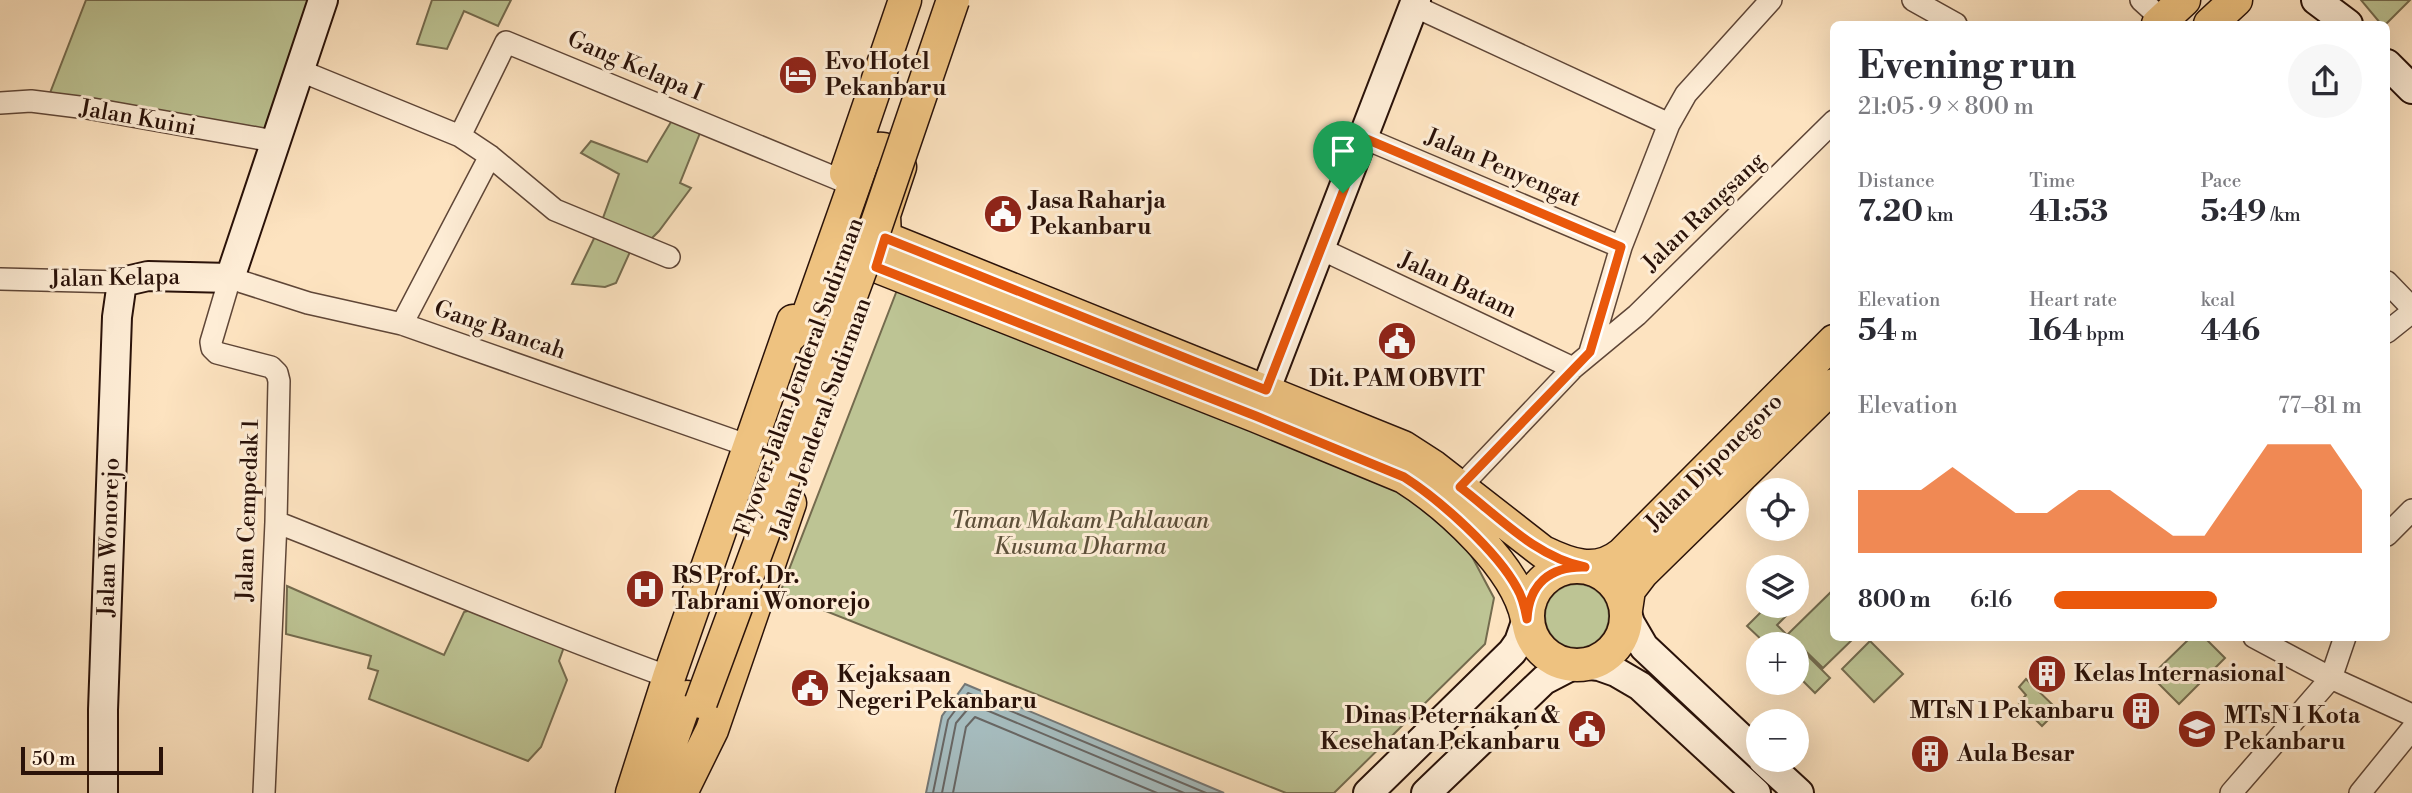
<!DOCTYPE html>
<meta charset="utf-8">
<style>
body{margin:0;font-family:"Libre Bodoni",serif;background:#f7f7f7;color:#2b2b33;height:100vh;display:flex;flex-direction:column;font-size:26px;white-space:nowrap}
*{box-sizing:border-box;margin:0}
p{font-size:23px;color:#7c7c81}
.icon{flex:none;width:38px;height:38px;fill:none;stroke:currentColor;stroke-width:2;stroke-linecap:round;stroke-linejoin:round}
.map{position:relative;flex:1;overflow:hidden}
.panel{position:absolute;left:1830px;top:21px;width:560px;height:620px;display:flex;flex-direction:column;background:#fff;border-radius:10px;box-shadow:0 7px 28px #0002}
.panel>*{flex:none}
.fabs{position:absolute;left:1746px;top:478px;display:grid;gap:14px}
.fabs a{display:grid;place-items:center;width:63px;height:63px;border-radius:50%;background:#fff;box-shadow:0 7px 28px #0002;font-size:35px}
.scale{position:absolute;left:21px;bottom:18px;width:142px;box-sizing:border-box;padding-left:7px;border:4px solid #2a1209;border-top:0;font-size:19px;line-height:24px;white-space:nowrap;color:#2a1209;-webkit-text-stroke:5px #feedd6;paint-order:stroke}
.pin{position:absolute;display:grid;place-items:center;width:60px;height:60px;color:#fff;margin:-72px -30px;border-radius:50% 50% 50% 0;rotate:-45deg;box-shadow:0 0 7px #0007}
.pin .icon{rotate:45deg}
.round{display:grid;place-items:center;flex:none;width:74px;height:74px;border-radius:37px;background:#f7f7f7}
.summary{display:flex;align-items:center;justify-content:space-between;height:119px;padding:0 28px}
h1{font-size:38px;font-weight:700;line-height:52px}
.figures{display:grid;grid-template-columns:repeat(3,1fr);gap:10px;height:119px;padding:7px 28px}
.figures div{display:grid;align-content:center}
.figures b{font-size:30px;font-weight:700}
.figures small{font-size:19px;font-weight:400}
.figures p{font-size:19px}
.chart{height:196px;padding:14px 28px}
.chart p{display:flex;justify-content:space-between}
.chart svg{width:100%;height:126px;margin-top:7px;fill:#ea580c;opacity:.7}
ul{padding:0 28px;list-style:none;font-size:23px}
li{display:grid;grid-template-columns:112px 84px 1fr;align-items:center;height:52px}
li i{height:18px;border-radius:9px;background:#ea580c}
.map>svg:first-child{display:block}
.green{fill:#bdc494;stroke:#746b4e;stroke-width:2}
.water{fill:#a5bbbd;stroke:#747775;stroke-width:2}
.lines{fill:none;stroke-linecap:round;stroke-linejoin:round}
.shore{stroke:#686663;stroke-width:2}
.street-casing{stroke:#5f4637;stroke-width:24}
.secondary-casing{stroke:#2a1209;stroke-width:32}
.primary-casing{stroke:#2a1209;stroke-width:35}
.street{stroke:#feedd6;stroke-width:21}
.secondary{stroke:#feedd6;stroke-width:28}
.primary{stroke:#eec280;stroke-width:32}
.primary-bridge-casing{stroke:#2a1209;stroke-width:35;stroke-linecap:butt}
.primary-bridge{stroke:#eec280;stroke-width:32}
.route-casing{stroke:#fff;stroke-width:14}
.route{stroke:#ea580c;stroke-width:9}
.labels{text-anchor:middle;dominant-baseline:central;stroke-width:6;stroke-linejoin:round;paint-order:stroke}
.poi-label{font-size:23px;font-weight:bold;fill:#2a1209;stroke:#feedd6;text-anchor:start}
.street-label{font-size:23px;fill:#2a1209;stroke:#feedd6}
.park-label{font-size:23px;font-style:italic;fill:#5d503a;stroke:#feedd6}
</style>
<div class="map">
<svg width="2412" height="793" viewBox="0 0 2412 793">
<rect width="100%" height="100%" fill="#fde3c0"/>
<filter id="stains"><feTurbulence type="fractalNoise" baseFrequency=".00286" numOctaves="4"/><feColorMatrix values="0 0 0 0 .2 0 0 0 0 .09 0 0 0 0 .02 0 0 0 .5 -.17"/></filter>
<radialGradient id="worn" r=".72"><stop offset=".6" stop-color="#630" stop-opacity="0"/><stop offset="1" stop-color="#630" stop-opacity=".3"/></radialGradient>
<path class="green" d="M86,0H312L265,137L50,93Z
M432,0H511L498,26L464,11L447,49L417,44Z
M2361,0H2410L2386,24H2381Z
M677,112L704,123L680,183L691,188L659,231L648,242L634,243L616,283L605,287L572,284L600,226L619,174L581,153L591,141L647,162Z
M899,285L1381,475L1461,536L1494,598L1485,644L1334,793H1286L780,593Z
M1545 616a32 32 0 1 1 64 0a32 32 0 1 1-64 0Z
M287,586L444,655L464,612L471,610L565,644L559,661L567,680L541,747L528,761L369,699L378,671L368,668L371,656L286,634Z
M1834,589V637H1855L1823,668L1788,634Z
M1767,606H1796L1777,625L1796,644H1766L1747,626Z
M2191,637H2204L2225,658L2179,704L2151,676Z
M1870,641L1903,674L1874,702L1842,669Z
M1797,645L1830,678L1815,693L1797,675Z
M2026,679L2058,710L2042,726L2019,703L2026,695L2019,687Z"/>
<path class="water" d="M965,684L1224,793H926L942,716Z"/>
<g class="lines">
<path class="shore" d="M933,793L948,720L968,693L1206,793
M942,793L956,723L972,704L1184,793
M953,793L966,727L975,717L1157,793"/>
<g class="street-casing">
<path id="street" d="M1913,0L1956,24
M2141,0L2163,20
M1414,6L1669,124
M301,71L460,136L490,156L555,210L669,257
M0,103L31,101L87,108L274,141
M460,136L506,42L843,181
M1364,138L1621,247
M1321,249L1573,368
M0,279L122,282
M2387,282L2412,308
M402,324L490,156
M2387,332L2412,312
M1590,352L1621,247L1669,124L1686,94L1771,0
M1460,487L1573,368L1637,315L1834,121
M276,522C407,573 536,629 669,677
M2387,535L2412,510
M2254,637L2331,678L2412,715
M264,793L276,522L279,381L277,373L271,367L217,353L212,348L211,342L230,278L308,303L402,324L749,446
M2231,793L2331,678L2345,637
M2360,793L2412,729"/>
</g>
<g class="secondary-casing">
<path id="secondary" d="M2316,0L2348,24
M2387,64L2412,89
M1257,412L1416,0
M1626,610L1630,623L1644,647L1759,755
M1763,760L1799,793
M103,793V710L117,317L122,282L148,276L230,278L323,0
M1368,793L1512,652L1519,642L1527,619
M1426,793L1544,680L1569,667L1582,664L1599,666L1616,672L1640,686L1756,793"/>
</g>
<g class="primary-casing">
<path id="primary" d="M2158,24L2184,0
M2210,24L2236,0
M846,173L905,0
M876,266L1256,416L1404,477C1448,505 1517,567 1527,619
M787,339L806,321L863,160C874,142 895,147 900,167L884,215L885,238L1403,447L1434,467L1543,552C1570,565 1596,575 1622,554L1834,341
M1528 616a49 49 0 1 1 98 0a49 49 0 1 1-98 0Z
M1626,610L1629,590L1642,573L1834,385
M632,793L669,677L793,321
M653,793L687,697
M681,793L712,730L790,503"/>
</g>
<use href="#street" class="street"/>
<use href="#secondary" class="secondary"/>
<use href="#primary" class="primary"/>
<g class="primary-bridge-casing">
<path id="primary-bridge" d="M701,702L865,258L953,0"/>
</g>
<use href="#primary-bridge" class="primary-bridge"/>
</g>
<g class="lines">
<g class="route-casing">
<path id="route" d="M1364,138L1621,247L1590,352L1460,487C1499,517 1536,557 1585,567C1550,566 1529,584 1527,619C1525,608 1523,598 1517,588C1497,551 1440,500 1404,477L1256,416L876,267L885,238L1266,390Z"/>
</g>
<use href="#route" class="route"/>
</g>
<defs>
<g id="hotel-disc" transform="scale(2.0125)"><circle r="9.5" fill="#8f2418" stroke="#feedd6"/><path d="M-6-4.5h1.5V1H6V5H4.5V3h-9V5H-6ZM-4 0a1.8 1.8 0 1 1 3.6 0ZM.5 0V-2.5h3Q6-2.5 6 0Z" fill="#fff"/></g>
<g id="civic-disc" transform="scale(2.0125)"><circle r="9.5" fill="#8f2418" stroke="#feedd6"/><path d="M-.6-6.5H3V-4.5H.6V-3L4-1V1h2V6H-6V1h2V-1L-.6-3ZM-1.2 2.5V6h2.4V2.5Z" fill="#fff"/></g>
<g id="hospital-disc" transform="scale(2.0125)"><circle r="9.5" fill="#8f2418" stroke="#feedd6"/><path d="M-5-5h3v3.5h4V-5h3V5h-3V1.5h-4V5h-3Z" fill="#fff"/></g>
<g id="building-disc" transform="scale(2.0125)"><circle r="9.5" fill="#8f2418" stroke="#feedd6"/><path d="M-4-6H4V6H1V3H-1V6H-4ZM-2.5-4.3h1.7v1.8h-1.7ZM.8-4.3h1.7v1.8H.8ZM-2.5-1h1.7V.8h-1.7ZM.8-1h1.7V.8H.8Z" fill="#fff"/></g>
<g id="school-disc" transform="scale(2.0125)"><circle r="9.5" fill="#8f2418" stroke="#feedd6"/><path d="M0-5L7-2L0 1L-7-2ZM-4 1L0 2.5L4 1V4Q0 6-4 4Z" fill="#fff"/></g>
</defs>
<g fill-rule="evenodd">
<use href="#hotel-disc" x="798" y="75"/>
<use href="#civic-disc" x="1003" y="214"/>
<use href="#civic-disc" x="1397" y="341"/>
<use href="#hospital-disc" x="645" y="589"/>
<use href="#building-disc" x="2047" y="674"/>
<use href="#civic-disc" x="810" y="688"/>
<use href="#building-disc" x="2141" y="711"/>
<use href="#civic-disc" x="1587" y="729"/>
<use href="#school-disc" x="2197" y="729"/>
<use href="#building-disc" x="1930" y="754"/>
</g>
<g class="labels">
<g class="poi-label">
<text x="825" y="62">Evo Hotel<tspan x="825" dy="26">Pekanbaru</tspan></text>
<text x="1030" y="201">Jasa Raharja<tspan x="1030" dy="26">Pekanbaru</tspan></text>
<text x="1397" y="379" text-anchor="middle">Dit. PAM OBVIT</text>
<text x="672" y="576">RS Prof. Dr.<tspan x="672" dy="26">Tabrani Wonorejo</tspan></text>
<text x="2074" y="674">Kelas Internasional</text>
<text x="837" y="675">Kejaksaan<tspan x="837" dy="26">Negeri Pekanbaru</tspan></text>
<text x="2114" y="711" text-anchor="end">MTsN 1 Pekanbaru</text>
<text x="1560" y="716" text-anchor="end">Dinas Peternakan &amp;<tspan x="1560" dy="26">Kesehatan Pekanbaru</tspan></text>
<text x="2224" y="716">MTsN 1 Kota<tspan x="2224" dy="26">Pekanbaru</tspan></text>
<text x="1957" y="754">Aula Besar</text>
</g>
<g class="street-label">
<text transform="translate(635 66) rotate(23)">Gang Kelapa I</text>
<text transform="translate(138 118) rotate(10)">Jalan Kuini</text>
<text transform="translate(1503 168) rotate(23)">Jalan Penyengat</text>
<text transform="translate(1704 212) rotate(-44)">Jalan Rangsang</text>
<text transform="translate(115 278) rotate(-1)">Jalan Kelapa</text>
<text transform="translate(1458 285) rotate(25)">Jalan Batam</text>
<text transform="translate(500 330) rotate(19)">Gang Bancah</text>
<text transform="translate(799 377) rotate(-70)">Flyover Jalan Jenderal Sudirman</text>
<text transform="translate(821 418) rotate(-70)">Jalan Jenderal Sudirman</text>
<text transform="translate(1714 462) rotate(-45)">Jalan Diponegoro</text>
<text transform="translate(248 510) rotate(-88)">Jalan Cempedak 1</text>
<text transform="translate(109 537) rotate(-88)">Jalan Wonorejo</text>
</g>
<g class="park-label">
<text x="1080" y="521">Taman Makam Pahlawan<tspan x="1080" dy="26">Kusuma Dharma</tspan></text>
</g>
</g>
<rect width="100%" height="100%" filter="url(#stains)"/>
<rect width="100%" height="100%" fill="url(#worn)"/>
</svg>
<div class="fabs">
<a><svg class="icon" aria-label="locate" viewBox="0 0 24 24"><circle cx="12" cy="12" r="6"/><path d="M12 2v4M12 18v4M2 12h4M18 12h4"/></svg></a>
<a><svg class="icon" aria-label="layers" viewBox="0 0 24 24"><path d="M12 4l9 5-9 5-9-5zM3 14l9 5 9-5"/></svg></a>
<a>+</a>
<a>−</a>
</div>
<div class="scale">50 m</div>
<div class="pin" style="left:1343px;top:193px;background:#1e9e55"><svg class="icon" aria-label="arrive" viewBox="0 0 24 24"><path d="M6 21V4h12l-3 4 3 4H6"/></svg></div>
<section class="panel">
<div class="summary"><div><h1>Evening run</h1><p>21:05 · 9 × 800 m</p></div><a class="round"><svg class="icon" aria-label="share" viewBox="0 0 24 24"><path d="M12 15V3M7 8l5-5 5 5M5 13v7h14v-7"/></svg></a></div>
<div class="figures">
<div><p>Distance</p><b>7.20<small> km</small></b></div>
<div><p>Time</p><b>41:53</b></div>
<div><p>Pace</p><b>5:49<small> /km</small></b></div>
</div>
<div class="figures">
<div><p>Elevation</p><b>54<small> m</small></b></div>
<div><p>Heart rate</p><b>164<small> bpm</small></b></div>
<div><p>kcal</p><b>446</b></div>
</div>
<div class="chart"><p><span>Elevation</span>77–81 m</p>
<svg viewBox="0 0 160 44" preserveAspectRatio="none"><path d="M0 44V22L10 22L20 22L30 14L40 22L50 30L60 30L70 22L80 22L90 30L100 38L110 38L120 22L130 6L140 6L150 6L160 22V44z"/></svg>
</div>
<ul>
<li><b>800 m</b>6:16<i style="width:53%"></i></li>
</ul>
</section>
</div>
